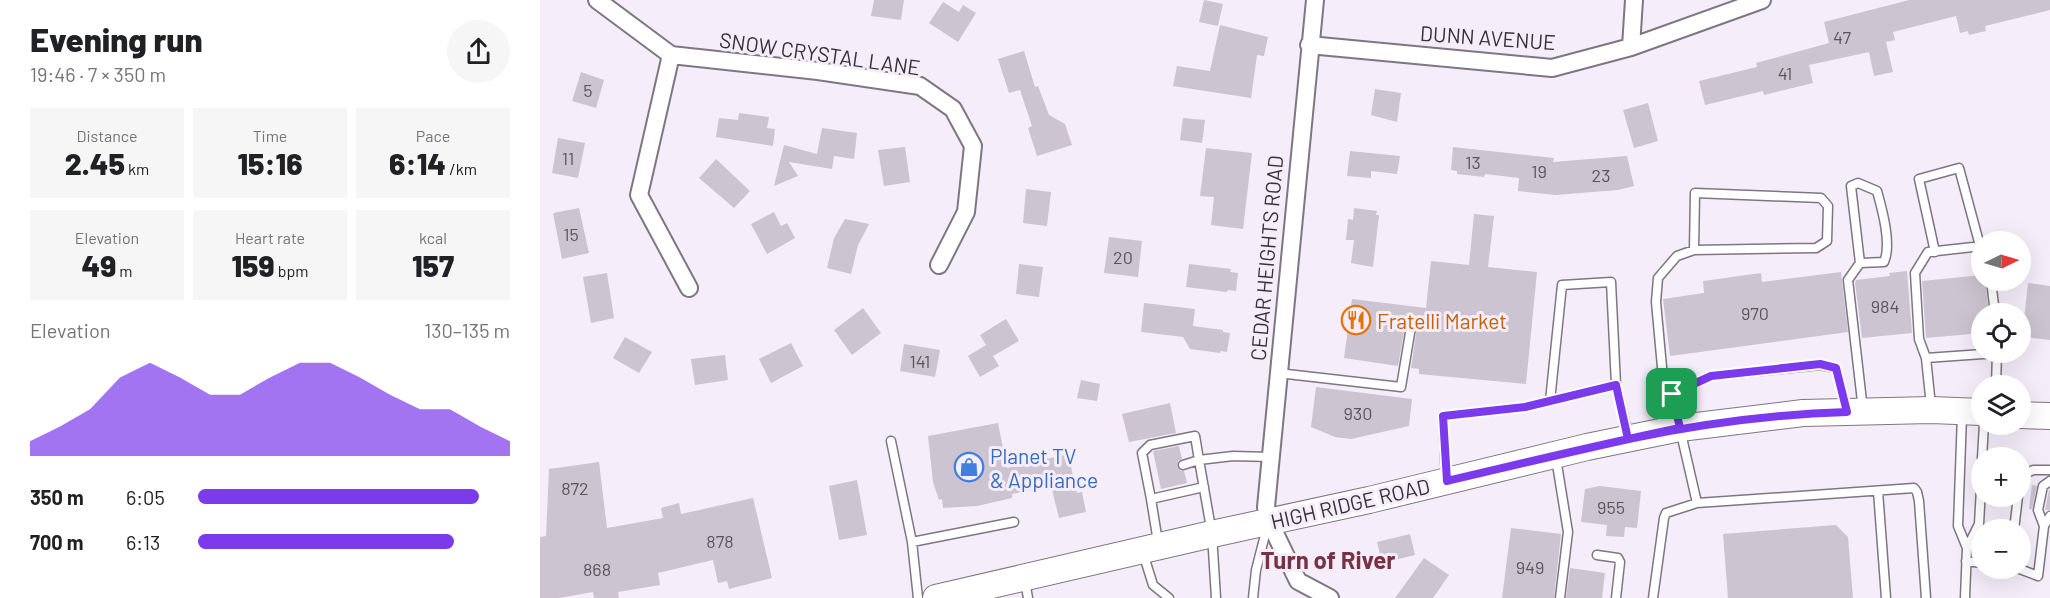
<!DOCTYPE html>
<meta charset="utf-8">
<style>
body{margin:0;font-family:Barlow,sans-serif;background:#f6f6f6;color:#202124;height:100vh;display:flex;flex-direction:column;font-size:22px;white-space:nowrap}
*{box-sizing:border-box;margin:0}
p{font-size:20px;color:#757577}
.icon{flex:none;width:33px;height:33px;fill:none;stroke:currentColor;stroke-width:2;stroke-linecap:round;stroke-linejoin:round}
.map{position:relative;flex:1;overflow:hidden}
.drawer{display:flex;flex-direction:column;background:#fff;width:540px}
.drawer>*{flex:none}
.needle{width:39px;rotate:85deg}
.buttons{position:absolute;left:1431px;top:231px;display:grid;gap:12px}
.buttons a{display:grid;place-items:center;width:60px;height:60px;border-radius:50%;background:#fff;box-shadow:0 6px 24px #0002;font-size:30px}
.pin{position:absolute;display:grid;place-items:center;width:51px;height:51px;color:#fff;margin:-26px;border-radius:12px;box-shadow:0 3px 9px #0006}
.round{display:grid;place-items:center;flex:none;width:63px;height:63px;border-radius:32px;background:#f6f6f6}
.headline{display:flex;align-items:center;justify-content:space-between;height:102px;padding:0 30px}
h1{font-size:33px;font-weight:800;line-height:45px}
.stats{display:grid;grid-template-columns:repeat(3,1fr);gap:9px;height:102px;padding:6px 30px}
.stats div{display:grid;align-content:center;border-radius:0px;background:#f6f6f6;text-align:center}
.stats b{font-size:30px;font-weight:800}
.stats small{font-size:16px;font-weight:400}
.stats p{font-size:16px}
.chart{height:168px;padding:12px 30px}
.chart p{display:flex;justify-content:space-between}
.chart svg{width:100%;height:108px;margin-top:6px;fill:#7c3aed;opacity:.7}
ul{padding:0 30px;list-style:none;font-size:20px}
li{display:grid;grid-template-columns:96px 72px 1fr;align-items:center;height:45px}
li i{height:15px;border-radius:8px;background:#7c3aed}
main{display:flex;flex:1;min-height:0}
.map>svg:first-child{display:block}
.building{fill:#ccc4d0}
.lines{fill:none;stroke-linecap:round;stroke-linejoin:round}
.service-casing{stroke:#7e7682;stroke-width:11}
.minor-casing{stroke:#7e7682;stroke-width:20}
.primary-casing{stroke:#7e7682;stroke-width:28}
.service{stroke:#fff;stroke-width:8}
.minor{stroke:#fff;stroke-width:16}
.primary{stroke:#fff;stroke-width:26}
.route-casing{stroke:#fff;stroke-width:12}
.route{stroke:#7c3aed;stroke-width:8}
.labels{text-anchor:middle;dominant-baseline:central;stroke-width:6;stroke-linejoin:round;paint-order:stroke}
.number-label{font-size:18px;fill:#5b565d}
.street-label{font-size:21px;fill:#353237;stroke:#f6edfa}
.food-label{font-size:21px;fill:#c56008;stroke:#f6edfa;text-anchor:start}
.shop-label{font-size:21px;fill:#366cbe;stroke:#f6edfa;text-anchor:start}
.quarter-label{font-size:24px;font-weight:bold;fill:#793242;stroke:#f6edfa}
</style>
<main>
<section class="drawer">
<div class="headline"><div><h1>Evening run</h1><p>19:46 · 7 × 350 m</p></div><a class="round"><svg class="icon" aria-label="share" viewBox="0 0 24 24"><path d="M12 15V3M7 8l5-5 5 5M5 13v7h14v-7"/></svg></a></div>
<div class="stats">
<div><p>Distance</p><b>2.45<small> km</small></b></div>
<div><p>Time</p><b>15:16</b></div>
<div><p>Pace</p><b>6:14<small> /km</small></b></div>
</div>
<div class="stats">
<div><p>Elevation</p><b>49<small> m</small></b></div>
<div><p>Heart rate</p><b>159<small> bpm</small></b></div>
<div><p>kcal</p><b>157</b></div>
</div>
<div class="chart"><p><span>Elevation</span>130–135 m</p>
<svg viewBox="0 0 160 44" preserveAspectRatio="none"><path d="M0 44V38L10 32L20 25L30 12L40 6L50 12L60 19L70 19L80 12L90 6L100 6L110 12L120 19L130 25L140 25L150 32L160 38V44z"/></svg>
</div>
<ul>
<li><b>350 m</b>6:05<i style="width:90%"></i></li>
<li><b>700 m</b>6:13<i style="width:82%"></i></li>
</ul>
</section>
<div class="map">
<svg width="1510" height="598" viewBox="0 0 1510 598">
<rect width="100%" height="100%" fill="#f6edfa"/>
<path class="building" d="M334,0H364L361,20L331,16Z
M664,0L683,4L678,26L659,22Z
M1369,0H1510V10L1445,26L1446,31L1429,35L1428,31L1420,33L1416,16L1353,32L1355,40L1346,42L1353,72L1334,76L1329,52L1269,65L1273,83L1224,95L1223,91L1165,105L1159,81L1217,67L1216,63L1289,43L1284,22Z
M403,2L419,12L423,5L436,13L418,42L389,23Z
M680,25L728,37L724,56L717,55L711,98L633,86L637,66L670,71Z
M484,51L495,87L498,86L509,115L525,124L532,145L497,156L488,128L492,126L480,90L469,93L458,59Z
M41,72L64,80L56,108L32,101Z
M835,89L861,93L857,122L831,115Z
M1108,103L1118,141L1094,148L1083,110Z
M199,113L229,117L227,128L235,129L233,146L176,137L179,118L198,120Z
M643,118L665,120L662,143L640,140Z
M282,128L317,133L314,159L294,156L292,169L249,162L258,176L234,186L244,145L277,154Z
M18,138L45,143L38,178L12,173Z
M365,147L370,182L344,186L338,150Z
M913,147L1014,158L1013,162L1087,156L1094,186L1078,190L1016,195L978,191L979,178L945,174L944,177L917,174V171L911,170Z
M666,148L712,153L703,229L671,225L674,197L660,196Z
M810,151L860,156L857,174L831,171V178L807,176Z
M176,159L210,191L194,208L159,178Z
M486,189L511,192L507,226L483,223Z
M39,208L49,253L22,259L13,213Z
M814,208L837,211L836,215H839L833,267L811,263L814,240H806L808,219L813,220Z
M234,212L241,226L247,223L255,238L227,254L211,224Z
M934,214L954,216L948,267L997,272L986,384L879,374V369L871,368L877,327L875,323L871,321L867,323L865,326L858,366L804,358L812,299L886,308L891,261L929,265Z
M305,219L329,224L318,245L311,274L287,268L294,238Z
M569,237L602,241L598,277L564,273Z
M479,264L503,267L499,297L476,294Z
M649,264L691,269L690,272L698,273L696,291L688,290L687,292L646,287Z
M1367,271L1372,333L1322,338L1315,282L1316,280L1350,276L1349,273Z
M1301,272L1308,332L1130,356L1123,299L1164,293L1163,281L1221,273L1222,282Z
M67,273L74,318L51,323L43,277Z
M1442,275V280H1445L1449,314H1442V333L1386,338L1382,281Z
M1488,283L1510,286V340L1482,337Z
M604,303L655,309L653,326L683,330V332L690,333L687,352L681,351L680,353L650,349L643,337L601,332Z
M323,308L341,333L312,355L294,330Z
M466,319L479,341L453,356L459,366L440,377L428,356L446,345L440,335Z
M85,337L112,352L99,373L73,358Z
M251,343L263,366L231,383L219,359Z
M364,344L400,350L395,377L360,371Z
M185,355L188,380L155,385L151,359Z
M541,380L560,384L557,401L537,398Z
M776,387L872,399L869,426L811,439L795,437L771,427Z
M630,403L636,433L589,442L582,414Z
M458,423L467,468L528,454L537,493L542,492L546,512L519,518L511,486L472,494V498L437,506L403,508L402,499L399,500L393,482L388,436Z
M639,446L642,459L638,461L637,466L639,470L644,471L647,483L621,489L613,451Z
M59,462L67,528L123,518L121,508L139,503L141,514L213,498L232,578L189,589L187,581L178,583L173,560L118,573L120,585L78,592L79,598H54L53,592L19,598H0V537L6,536L9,469Z
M317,480L327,535L299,540L289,486Z
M1492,485L1497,486L1492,509H1489Z
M1060,486L1101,491L1097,528L1085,527L1084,537L1066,536L1067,525L1041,522L1045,489Z
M1510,489V510H1505L1509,490Z
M1296,525L1308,537L1313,598H1188L1183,534Z
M971,528L1021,534L1014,598H962Z
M870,534L875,555L842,563L837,542Z
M884,558L909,575L893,598H855Z
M1030,568L1065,573L1062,598H1026Z"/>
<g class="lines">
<g class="service-casing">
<path id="service" d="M1154,250L1155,193L1281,198L1288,206L1287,241L1276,248L1154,250L1137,256L1118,278L1116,302L1123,378L1132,394L1157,503
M1395,252L1379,179L1419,168L1440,246
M1320,263L1344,262C1352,244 1342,209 1337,191L1318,183L1311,186L1320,263L1308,280L1323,410
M1451,280L1455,314
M1386,358L1457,353
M738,373L861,387L871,327
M1456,386L1457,352
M1132,394L1171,376L1280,365L1296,368L1306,408
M1010,401L1022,285L1071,282L1076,385L1088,435
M1391,406L1386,358L1379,339L1375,273L1388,252L1442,246
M1422,415L1418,526L1427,548L1439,524L1442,471
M351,441L372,542L378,598
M1016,458L1028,532L1020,598
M1442,458L1444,424
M1480,477L1493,470H1510
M906,478L903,416L985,407L1076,385
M1338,491L1346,598
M611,499L602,453L610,445L655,436L659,460L643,465
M1504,526L1498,510L1503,486L1510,481
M1474,530L1478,496
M372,542L474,522
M618,542L611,499L664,487
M603,553L613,585L629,598
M1057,555L1078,558L1080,562L1076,598
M1426,561L1442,563
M1477,568L1498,576L1504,526L1510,516
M485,581L488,598
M676,598L672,534L659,460L693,456L730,457
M713,598L716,570L727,527
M1113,598L1124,518L1126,513L1157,503L1374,488L1377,492L1379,501L1386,598
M1425,598L1427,548"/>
</g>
<g class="minor-casing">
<path id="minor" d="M57,0L131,55L278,71L380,86L413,109L433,146L426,212L399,265
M775,0L726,507L729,521L758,581L790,598
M769,45L1012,68L1091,47L1222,0
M1091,47L1094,0
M131,55L99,195L149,288"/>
</g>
<g class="primary-casing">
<path id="primary" d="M1480,415L1510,416
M396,598L672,534L829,500L1047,447L1140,428L1263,413L1391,410L1442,412"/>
</g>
<use href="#service" class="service"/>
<use href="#minor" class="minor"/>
<use href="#primary" class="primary"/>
</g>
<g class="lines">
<g class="route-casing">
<path id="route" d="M1132,394L1140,428C1062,444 984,463 907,481L903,416L985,407L1076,385L1088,439C1160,424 1234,414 1307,412L1296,368L1280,364L1171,376L1132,394"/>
</g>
<use href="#route" class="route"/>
</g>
<defs>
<g id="restaurant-ring" transform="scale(1.5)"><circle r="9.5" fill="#f6edfa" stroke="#e8710a" stroke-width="1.5"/><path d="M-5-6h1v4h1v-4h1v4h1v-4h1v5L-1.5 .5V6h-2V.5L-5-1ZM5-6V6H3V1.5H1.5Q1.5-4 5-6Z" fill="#e8710a"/></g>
<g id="shop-ring" transform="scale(1.5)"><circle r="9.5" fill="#f6edfa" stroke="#3f7fe0" stroke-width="1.5"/><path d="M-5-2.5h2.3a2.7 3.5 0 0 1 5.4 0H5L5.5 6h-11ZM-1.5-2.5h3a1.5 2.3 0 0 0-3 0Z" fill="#3f7fe0"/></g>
</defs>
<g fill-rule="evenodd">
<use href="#restaurant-ring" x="816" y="320"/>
<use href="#shop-ring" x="429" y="467"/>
</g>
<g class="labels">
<g class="number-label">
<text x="1302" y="37">47</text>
<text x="1245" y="73">41</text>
<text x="48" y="90">5</text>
<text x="28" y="158">11</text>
<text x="933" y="162">13</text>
<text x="999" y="171">19</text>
<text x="1061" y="175">23</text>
<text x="31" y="234">15</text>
<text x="583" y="257">20</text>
<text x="1345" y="306">984</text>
<text x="1215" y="313">970</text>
<text x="380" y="361">141</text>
<text x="818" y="413">930</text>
<text x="35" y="488">872</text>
<text x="1071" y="507">955</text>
<text x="180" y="541">878</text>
<text x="990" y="567">949</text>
<text x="57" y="569">868</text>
</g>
<g class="street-label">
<text transform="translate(948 37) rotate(4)">DUNN AVENUE</text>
<text transform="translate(280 53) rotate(8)">SNOW CRYSTAL LANE</text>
<text transform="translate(726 258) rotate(-85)">CEDAR HEIGHTS ROAD</text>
<text transform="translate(810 503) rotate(-13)">HIGH RIDGE ROAD</text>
</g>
<g class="food-label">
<text x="837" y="320">Fratelli Market</text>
</g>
<g class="shop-label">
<text x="450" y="455">Planet TV<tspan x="450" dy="24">&amp; Appliance</tspan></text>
</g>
<g class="quarter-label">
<text x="788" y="559">Turn of River</text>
</g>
</g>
</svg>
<div class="buttons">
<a><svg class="needle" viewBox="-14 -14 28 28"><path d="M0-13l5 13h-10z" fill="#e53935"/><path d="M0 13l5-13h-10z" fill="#757577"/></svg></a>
<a><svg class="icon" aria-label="locate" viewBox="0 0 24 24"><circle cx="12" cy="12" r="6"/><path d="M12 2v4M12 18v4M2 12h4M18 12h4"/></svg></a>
<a><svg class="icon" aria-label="layers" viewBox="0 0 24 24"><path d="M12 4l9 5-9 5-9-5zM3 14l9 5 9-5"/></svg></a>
<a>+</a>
<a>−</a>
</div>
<div class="pin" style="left:1132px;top:394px;background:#1e9e55"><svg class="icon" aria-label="arrive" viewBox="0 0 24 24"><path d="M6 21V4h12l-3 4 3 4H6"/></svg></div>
</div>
</main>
